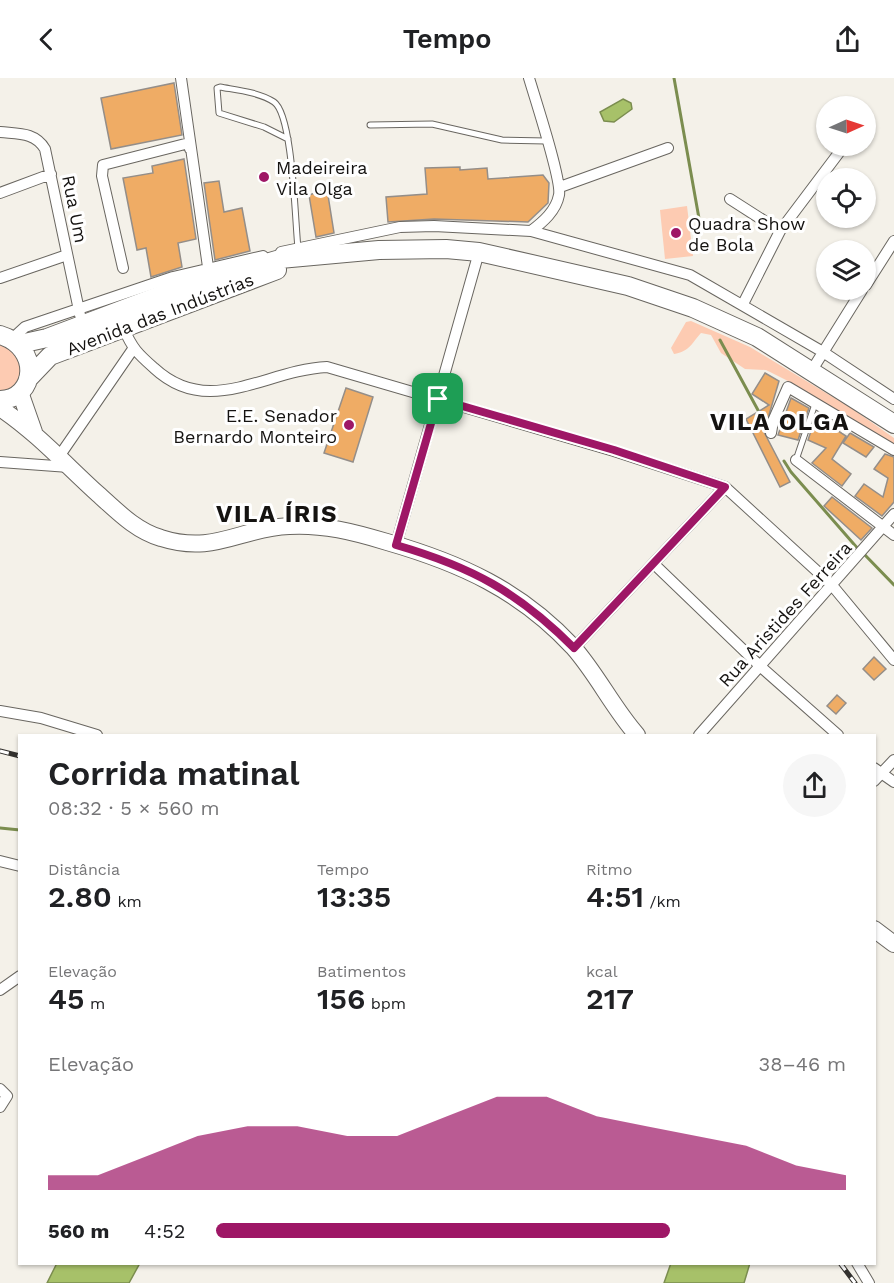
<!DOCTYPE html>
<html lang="pt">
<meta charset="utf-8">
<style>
body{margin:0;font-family:"Work Sans",sans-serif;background:#f6f6f6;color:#202124;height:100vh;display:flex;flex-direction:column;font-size:22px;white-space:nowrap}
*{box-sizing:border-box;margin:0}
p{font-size:20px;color:#757577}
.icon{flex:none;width:33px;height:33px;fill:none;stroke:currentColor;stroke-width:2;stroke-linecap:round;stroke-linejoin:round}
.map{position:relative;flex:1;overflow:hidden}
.side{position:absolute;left:18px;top:656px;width:858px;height:531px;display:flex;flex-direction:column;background:#fff;border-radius:0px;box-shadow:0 2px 4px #0004}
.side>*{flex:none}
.needle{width:39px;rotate:87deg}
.controls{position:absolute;left:816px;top:18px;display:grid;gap:12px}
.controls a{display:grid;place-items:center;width:60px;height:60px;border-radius:50%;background:#fff;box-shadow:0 2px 4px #0004;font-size:30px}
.pin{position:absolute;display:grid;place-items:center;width:51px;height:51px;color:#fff;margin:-26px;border-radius:12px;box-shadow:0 3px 9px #0006}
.round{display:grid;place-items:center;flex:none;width:63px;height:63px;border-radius:32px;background:#f6f6f6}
.head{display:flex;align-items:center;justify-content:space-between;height:102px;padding:0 30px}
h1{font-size:33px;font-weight:600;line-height:45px}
.stats{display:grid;grid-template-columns:repeat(3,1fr);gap:9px;height:102px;padding:6px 30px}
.stats div{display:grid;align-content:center}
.stats b{font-size:30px;font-weight:600}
.stats small{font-size:16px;font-weight:400}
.stats p{font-size:16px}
.chart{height:168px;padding:12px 30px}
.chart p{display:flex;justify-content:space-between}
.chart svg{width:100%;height:108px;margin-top:6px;fill:#9e1766;opacity:.7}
ul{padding:0 30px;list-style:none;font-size:20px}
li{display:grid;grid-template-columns:96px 72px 1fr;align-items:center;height:45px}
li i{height:15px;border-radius:8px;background:#9e1766}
header{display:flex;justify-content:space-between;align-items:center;height:78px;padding:0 30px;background:#fff;font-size:27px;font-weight:600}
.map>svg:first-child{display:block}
.green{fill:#fdcbb2}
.water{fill:#a7c169;stroke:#7b8d4f;stroke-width:1.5}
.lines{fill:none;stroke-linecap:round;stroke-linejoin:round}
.stream{stroke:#7b8d4f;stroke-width:3}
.building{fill:#efac65;stroke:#948e89;stroke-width:1.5}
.service-casing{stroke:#696660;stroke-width:7}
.minor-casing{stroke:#696660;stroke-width:12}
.secondary-casing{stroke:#696660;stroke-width:18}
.trunk-casing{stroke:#696660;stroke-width:20}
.service{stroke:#fff;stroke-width:5}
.minor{stroke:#fff;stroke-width:10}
.secondary{stroke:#fff;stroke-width:16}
.trunk{stroke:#fff;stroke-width:18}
.rail-casing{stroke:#33312e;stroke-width:5}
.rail{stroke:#fff;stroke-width:3;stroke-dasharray:9;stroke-linecap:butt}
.route-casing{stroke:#fff;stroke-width:12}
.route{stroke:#9e1766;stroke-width:8}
.poi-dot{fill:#9e1766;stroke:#fff;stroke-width:2}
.labels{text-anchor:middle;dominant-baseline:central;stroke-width:6;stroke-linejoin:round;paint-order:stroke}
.poi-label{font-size:18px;fill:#151311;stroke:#fff;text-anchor:start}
.street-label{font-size:18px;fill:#151311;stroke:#fff}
.district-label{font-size:24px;font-weight:bold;letter-spacing:1.5px;fill:#151311;stroke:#fff}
</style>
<header><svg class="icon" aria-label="back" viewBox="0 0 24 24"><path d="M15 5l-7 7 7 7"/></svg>Tempo<svg class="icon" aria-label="share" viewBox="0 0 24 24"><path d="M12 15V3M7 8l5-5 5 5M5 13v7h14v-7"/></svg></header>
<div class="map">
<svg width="894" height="1205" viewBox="0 0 894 1205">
<rect width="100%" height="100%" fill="#f4f1e9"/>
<path class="green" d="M687,128L693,178L665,181L660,132Z
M691,243L750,269L851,330L894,360V368L790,304L766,292L745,291L721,275L711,257L701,255C691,266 690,273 674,276L671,270L686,244Z
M0,264L11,267L22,287C19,302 16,310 0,315Z"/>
<path class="water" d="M623,21L631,25L632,31L614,44L604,43L600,34Z
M57,1185H140L129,1205H47Z
M671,1185H750L744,1205H664Z"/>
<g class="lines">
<path class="stream" d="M674,0L700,146
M720,262L759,334
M784,383L791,394L859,472
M864,476L894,507
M0,750L20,752"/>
</g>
<path class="building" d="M174,5L182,57L111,71L101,20Z
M184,81L196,161L178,165L182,189L151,199L146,170L137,172L123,100L153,95L152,88Z
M460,89V92L487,90L488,101L543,97L549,105L548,125L528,144L434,141L388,144L386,119L427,116L425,90Z
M219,103L224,134L242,130L250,173L215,182L204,105Z
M327,111L334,155L316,159L309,117Z
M765,295L779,303L764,354L790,404L780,409L746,341L769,327L752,316Z
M346,310L373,319L353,384L324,375Z
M791,320L809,330L798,362L778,357Z
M817,335L834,345L832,349L846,358L832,381L851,396L842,408L812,385L826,370L808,362Z
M850,355L874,369L866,379L843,365Z
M885,376L894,379V424L882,438L855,418L864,406L883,419L888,400L874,391Z
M832,419L872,450L861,462L824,428Z
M874,579L886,591L874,602L863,591Z
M837,617L846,625L836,636L827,628Z"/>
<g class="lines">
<g class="service-casing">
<path id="service" d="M370,47L432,46L502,62L546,63
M288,61L264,49L219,35L217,10L220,9C236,12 259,14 274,24C293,37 295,144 298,170
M796,382L815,326"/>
</g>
<g class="minor-casing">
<path id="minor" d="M181,0L209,196
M529,0C535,20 562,103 559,117C556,133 543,144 531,153
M0,54C18,56 35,54 45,71L80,237
M560,109L668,70
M0,115L51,96
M730,121L780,153
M281,174L400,149L434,148L531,153L690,197L823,274L894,321
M123,190L102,98L103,87L189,65L190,71
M0,200L67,177
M866,207L894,163
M743,226L780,153L844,68
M124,251C132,270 138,276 154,290C209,341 265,292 327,289L614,373L725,409L831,506L894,582
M12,261L25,249L173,199L263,178
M812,292L862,212
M771,355L773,343L788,309L894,372
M58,380L133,271
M796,382L894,457
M0,384L69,389
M396,467L479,174
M654,486L761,589L838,657
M574,570L725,409
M0,633L41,640L97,657
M699,657L894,436
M874,690L894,704
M874,703L894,682
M0,783L20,788
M0,912L20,898
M0,1011L7,1018L0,1029
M857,1185L869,1205"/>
</g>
<g class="secondary-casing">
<path id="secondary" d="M20,314L34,354
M0,330C36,354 66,387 98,416C117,433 136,453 161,460C214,477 240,450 289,448C323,446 354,454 387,464C460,485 520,512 573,569C597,596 613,630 637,657
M874,851L894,866"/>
</g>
<g class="trunk-casing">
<path id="trunk" d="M0,257C41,269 37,321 0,322
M20,266L47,260L177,211L280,181L379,172L446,171L479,174L628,208L693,230L757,259L894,346
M28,301L50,278L277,192"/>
</g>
<use href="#service" class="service"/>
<use href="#minor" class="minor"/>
<use href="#secondary" class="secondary"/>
<use href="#trunk" class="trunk"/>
<g class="rail-casing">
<path id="rail" d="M0,673L20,678
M840,1185L855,1205"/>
</g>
<use href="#rail" class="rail"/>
</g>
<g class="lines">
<g class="route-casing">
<path id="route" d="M438,321L614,372L725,409L574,570C518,514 472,489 396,467Z"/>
</g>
<use href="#route" class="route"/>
</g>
<g class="poi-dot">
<circle cx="264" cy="99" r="6"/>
<circle cx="676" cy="155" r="6"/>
<circle cx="349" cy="347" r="6"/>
</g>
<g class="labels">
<g class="poi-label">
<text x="276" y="89">Madeireira<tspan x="276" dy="21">Vila Olga</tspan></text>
<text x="688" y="145">Quadra Show<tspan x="688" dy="21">de Bola</tspan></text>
<text x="337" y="337" text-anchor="end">E.E. Senador<tspan x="337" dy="21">Bernardo Monteiro</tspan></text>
</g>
<g class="street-label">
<text transform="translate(75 131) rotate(79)">Rua Um</text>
<text transform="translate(160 236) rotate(-21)">Avenida das Indústrias</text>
<text transform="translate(785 536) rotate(-48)">Rua Aristides Ferreira</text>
</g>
<g class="district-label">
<text x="780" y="344">VILA OLGA</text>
<text x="277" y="436">VILA ÍRIS</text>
</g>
</g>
</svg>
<div class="controls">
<a><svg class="needle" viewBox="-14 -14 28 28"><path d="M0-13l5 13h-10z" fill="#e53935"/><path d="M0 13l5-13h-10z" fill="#757577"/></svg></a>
<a><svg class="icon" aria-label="locate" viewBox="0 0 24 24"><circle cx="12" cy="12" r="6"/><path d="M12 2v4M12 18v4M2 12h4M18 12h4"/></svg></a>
<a><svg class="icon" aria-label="layers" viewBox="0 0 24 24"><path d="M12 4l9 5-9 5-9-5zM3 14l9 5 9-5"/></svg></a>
</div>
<div class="pin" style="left:438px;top:321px;background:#1e9e55"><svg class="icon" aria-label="arrive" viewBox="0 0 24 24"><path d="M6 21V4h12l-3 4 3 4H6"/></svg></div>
<section class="side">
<div class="head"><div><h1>Corrida matinal</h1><p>08:32 · 5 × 560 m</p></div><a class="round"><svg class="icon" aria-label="share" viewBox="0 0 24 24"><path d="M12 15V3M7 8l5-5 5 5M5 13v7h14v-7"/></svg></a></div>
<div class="stats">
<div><p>Distância</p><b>2.80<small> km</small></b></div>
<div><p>Tempo</p><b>13:35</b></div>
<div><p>Ritmo</p><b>4:51<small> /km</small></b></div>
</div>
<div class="stats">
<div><p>Elevação</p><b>45<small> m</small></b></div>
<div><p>Batimentos</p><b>156<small> bpm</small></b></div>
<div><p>kcal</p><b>217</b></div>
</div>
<div class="chart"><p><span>Elevação</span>38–46 m</p>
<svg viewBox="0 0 160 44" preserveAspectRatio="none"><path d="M0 44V38L10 38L20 30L30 22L40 18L50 18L60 22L70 22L80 14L90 6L100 6L110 14L120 18L130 22L140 26L150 34L160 38V44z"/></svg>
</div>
<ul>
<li><b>560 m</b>4:52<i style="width:72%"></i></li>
</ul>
</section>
</div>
